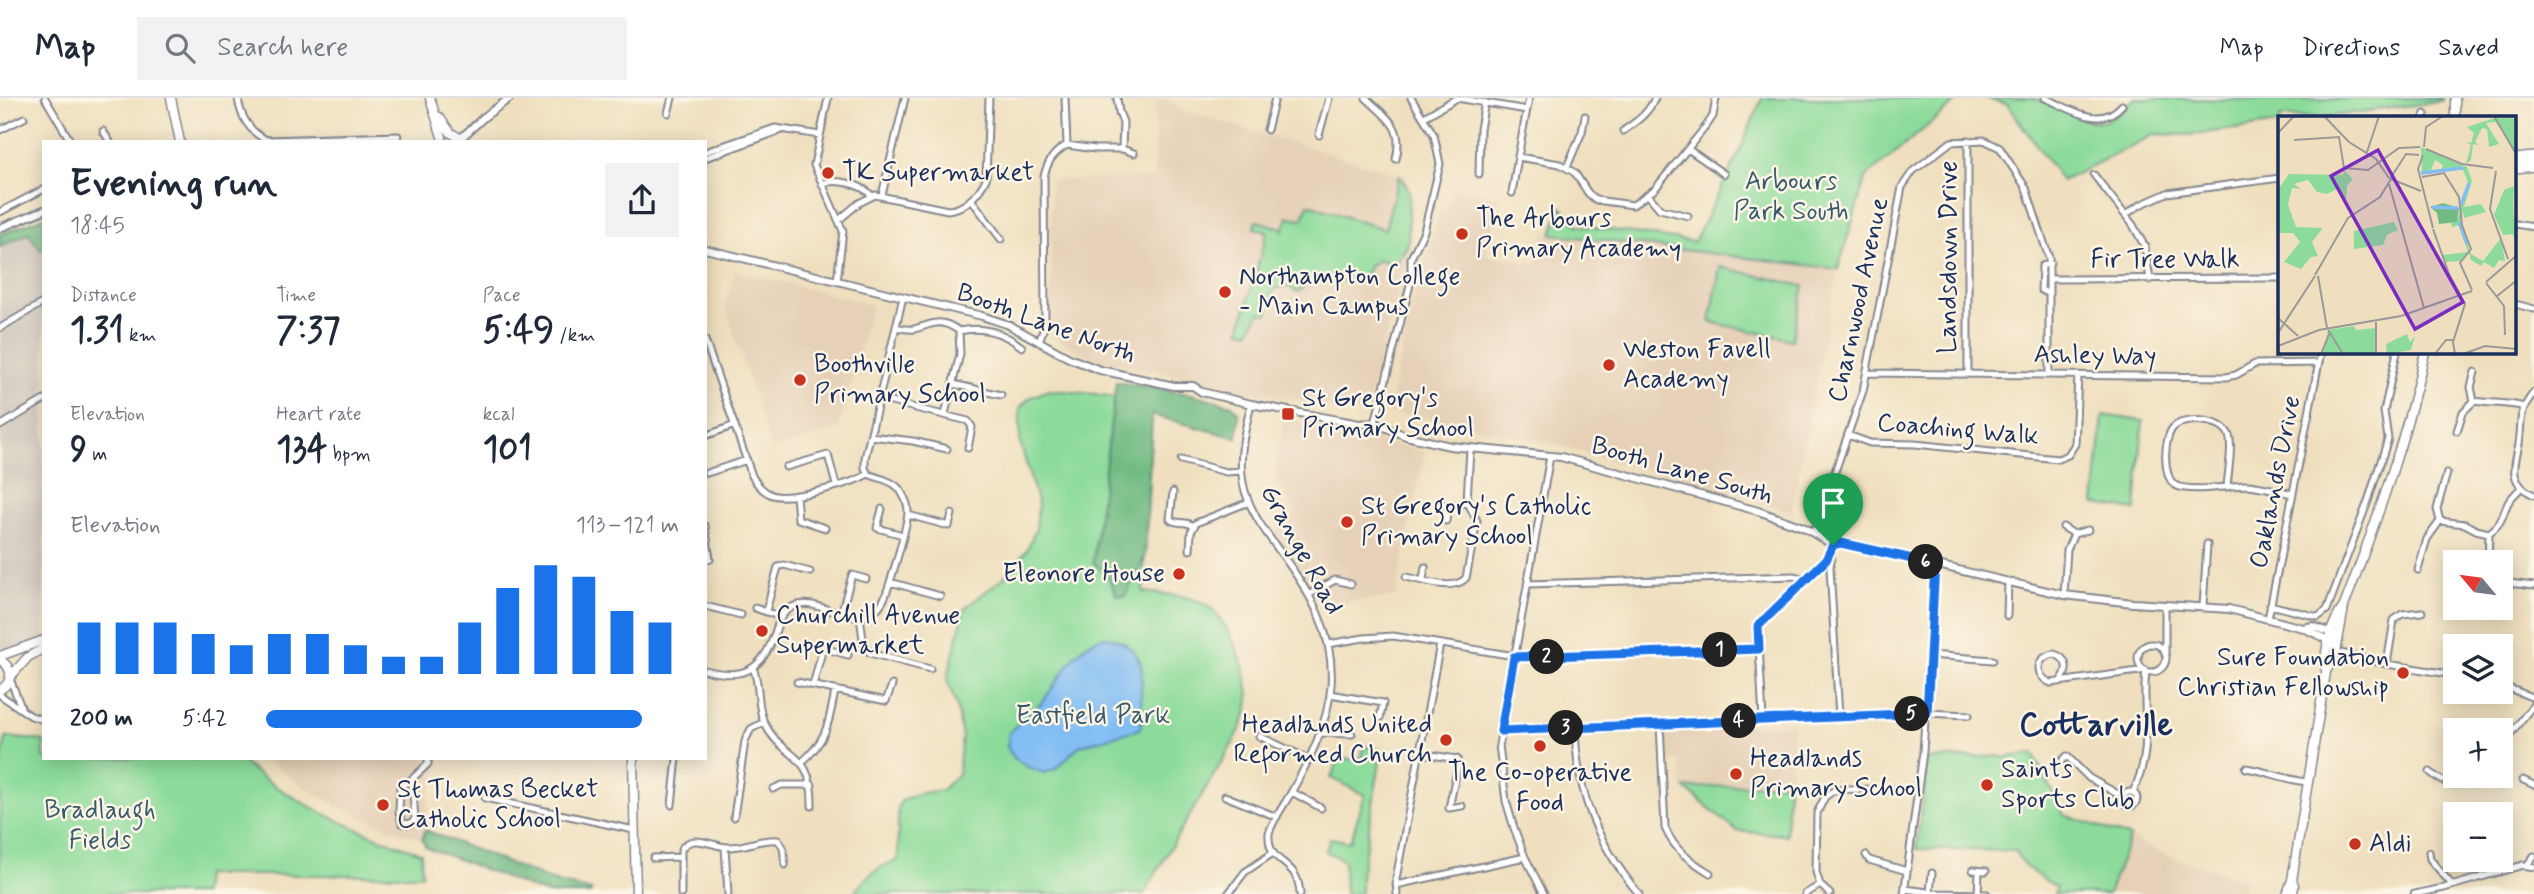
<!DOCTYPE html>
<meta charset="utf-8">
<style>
body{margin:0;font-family:Mynerve,sans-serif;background:#f2f2f3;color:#1f2937;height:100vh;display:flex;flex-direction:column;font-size:26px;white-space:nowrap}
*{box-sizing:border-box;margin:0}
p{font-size:23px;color:#747a83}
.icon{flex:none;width:38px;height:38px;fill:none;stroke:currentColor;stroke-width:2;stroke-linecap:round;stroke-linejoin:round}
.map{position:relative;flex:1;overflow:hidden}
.panel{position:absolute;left:42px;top:42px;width:665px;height:620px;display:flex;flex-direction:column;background:#fff;border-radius:0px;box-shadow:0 4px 18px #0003}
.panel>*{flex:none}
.needle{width:46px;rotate:299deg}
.buttons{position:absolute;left:2443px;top:452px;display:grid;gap:14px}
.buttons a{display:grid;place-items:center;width:70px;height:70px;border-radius:0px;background:#fff;box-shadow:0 4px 18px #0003;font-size:35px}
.pin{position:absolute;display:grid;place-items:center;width:60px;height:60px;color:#fff;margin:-72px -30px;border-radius:50% 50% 50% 0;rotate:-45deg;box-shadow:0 0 7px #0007}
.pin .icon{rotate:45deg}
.km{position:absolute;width:35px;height:35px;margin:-18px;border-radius:50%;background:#222;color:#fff;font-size:19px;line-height:35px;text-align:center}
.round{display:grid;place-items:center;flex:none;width:74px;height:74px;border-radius:0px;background:#f2f2f3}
.summary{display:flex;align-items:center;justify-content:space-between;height:119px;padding:0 28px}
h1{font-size:38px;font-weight:700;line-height:52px}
.metrics{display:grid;grid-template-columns:repeat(3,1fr);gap:10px;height:119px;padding:7px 28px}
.metrics div{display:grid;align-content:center}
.metrics b{font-size:35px;font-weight:700}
.metrics small{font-size:19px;font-weight:400}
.metrics p{font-size:19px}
.chart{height:196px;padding:14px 28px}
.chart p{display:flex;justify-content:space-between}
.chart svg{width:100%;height:126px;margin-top:7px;stroke:#1a73e8;stroke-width:6}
ul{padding:0 28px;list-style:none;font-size:23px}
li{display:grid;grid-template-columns:112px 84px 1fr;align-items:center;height:52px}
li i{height:18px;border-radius:9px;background:#1a73e8}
header{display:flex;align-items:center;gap:42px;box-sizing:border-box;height:98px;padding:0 35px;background:#fff;border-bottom:2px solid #e0e1e3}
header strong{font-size:33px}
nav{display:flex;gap:38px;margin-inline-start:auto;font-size:24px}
.search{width:490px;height:63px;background:#f2f2f3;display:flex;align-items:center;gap:18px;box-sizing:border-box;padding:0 24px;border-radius:0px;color:#747a83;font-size:26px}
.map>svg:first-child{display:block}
.built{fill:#e6d0b7}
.industrial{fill:#ccc2b9}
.green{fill:#8cdb9b;stroke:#54857c;stroke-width:2}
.forest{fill:#71bb83;stroke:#467570;stroke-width:2}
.water{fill:#82bef4;stroke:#4e76a9;stroke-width:2}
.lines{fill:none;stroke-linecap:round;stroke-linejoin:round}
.minor-casing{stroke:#85878e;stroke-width:9}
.tertiary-casing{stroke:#85878e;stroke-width:10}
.primary-casing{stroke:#85878e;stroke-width:11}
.trunk-casing{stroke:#85878e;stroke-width:12}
.minor{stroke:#fff;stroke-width:5}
.tertiary{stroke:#fff;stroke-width:6}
.primary{stroke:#fff;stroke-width:8}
.trunk{stroke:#fff;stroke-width:9}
.route-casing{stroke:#fff;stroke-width:14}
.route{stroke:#1a73e8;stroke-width:9}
.poi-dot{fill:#c8321e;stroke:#fcf5e5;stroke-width:2.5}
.labels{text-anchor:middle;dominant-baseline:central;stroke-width:5;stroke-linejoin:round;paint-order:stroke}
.poi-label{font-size:26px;fill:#1b2f5e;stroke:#fcf5e5;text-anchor:start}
.park-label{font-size:26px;fill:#375a6d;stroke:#fcf5e5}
.street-label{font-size:26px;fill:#1b2f5e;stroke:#fcf5e5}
.district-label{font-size:33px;font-weight:bold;fill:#1b2f5e;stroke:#fcf5e5}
.inset-river{fill:none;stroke:#82bef4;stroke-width:3.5}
.inset-road{fill:none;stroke:#9a9998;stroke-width:2}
.view{fill:#7b2cbf;fill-opacity:0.15;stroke:#7b2cbf;stroke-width:3.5}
.inset-edge{fill:none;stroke:#1b2f5e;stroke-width:3.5}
</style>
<header>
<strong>Map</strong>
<div class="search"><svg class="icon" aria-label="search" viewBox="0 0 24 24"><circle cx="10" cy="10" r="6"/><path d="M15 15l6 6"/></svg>Search here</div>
<nav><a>Map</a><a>Directions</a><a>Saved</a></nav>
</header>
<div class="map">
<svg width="2534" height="796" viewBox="0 0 2534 796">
<rect width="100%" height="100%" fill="#fcf5e5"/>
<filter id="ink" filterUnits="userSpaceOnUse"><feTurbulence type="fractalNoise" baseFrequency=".0143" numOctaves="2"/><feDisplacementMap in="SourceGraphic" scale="14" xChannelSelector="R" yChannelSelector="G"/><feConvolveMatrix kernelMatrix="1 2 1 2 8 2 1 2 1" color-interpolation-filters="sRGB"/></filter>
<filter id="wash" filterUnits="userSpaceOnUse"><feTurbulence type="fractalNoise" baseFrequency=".00686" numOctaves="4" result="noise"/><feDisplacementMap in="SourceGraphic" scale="28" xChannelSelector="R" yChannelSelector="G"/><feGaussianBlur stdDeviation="1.57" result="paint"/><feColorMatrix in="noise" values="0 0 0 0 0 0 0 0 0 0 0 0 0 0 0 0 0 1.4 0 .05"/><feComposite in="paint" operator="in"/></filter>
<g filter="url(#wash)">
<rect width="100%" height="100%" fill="#efdfbe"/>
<path class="built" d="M1156,0H1167L1185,13L1405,78L1412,93L1410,149L1367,309L1359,315L1091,260L1051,238V82L1154,80Z
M1454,90L1500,100L1485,158L1536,165L1544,135L1838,171L1791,414L1731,393L1555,347L1453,324L1388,314L1412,206L1440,113L1446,114Z
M735,172L872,207L838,331L771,351L725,207Z
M1284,320L1425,354L1395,499L1351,503L1326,514L1272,434L1296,415L1278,384L1276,365Z
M1793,626L1788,739L1737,735L1682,689L1680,662H1666V632Z
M264,660H441L430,695L422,742L357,718L318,697L290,680Z
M2130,739L2168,758L2245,781L2242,796H2108Z"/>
<path class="industrial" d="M29,135L40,152L44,150V540L26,548L0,551V149Z"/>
<path class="green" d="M1762,0H1961L1866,79L1838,171L1552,136L1561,109L1578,127L1694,144L1738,57Z
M1983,0C1998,0 2017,0 2032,0C2075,10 2096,48 2134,0C2237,4 2340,0 2443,0V3L2323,19H2280V25L2188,37L2155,36L2062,83L2007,6Z
M1399,77L1409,93L1408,146L1395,167L1380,162L1371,166L1363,180L1302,187L1303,191L1297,194L1286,188L1276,190L1267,202L1269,215L1267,217L1260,214L1249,234L1240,232L1267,134L1254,130L1256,123L1282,130L1283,133L1288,119L1303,121L1308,106C1334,114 1358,124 1385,131Z
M1720,169L1804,188L1792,242L1710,224Z
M1048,292C1091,296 1114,293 1152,316L1143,494C1162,497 1189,496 1206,507C1229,521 1256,587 1247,613C1240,637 1224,659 1212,680C1189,718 1166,757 1144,796H853C865,780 877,767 898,763V710L901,703L916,696L942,692L958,676L962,639L957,609L947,581L965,510L1003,480L1027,452L1036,431L1038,406L1020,344V310L1029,300Z
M2103,317L2143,323L2136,412L2094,406Z
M6,639L44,643V660H237C292,706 354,732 421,755L422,777H205L203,796H0V670Z
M1364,648L1382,652L1361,777V796H1345L1344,763L1326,753L1330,740L1350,744L1365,697L1331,680L1339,661H1361Z
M2033,655L2064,717L2130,739L2108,796H2054L2057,789C2041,780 2022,770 2016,753L1916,751L1928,661L2001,658L2002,660Z
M1788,685L1786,737L1737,733L1685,690Z"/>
<path class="forest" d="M44,119V150L41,152L28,135L0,149V136Z
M1116,284L1191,296L1232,307L1239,315L1237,340L1152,317L1145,459L1125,498H1117L1107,477L1093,464Z
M425,732L558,785L592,793L590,796H547L426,749L422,742Z"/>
<path class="water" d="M1103,539C1119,539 1137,551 1141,568C1143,577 1141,588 1141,597C1141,609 1144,619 1140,631L1079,648L1056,671L1044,675L1028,669L1014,660L1007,649L1009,635C1018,624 1031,616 1041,605C1061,583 1072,548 1103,539Z"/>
</g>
<g filter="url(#ink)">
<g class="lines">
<g class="minor-casing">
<path id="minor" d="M45,0L71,44
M238,0C240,18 250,35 267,42L398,38
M828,0L814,67L843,133L837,183
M1065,0L1067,47
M1117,0L1119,14L1123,24L1122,51
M1366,0C1388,21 1404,28 1396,61
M1529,0L1518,59L1560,66L1575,75L1588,95L1596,102L1633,107L1655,91L1707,27L1713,18L1716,0
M2045,0C2070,10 2100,33 2122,7
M668,15L672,0
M1424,19L1457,0L1527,12
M2424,19L2425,16
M0,32L24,20
M1267,32L1275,0
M103,33L110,44
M1623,33C1637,23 1648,16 1655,0
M1319,37L1329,0
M1968,42V276
M1688,51L1724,76
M705,54L775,30L820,37
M705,60L782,32
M1567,69L1582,34L1585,18
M1479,76L1480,31L1485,4
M2094,77L2133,127L2145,149L2150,182
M822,86C835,80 862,86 871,97
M1512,95L1518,59
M882,97L905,0
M1648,97L1660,111L1688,118
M971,101L1001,141
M0,114L44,91
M2125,117L2140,107L2167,95L2280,80
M840,121L859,105L875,97L948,112C965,111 979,96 986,81L989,0
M2515,126L2534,129
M2050,181L2280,180
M2049,196L2041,192L2042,168L2050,165
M2515,206L2534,211
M896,229C901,230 908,232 914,231C934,226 939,219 959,233L960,256L945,316
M0,230L44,204
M959,233C983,228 1003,234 1022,249
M705,242L752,378C757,386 762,393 772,397C790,403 852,386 868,376C882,382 896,382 903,397C906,402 908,407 908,413C908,426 890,487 884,501C881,507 876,513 870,516C844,528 817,497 792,509C781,515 778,525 775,535C762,573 743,582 705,572
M1039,244L1045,226L1044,78C1048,63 1053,55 1067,47L1095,51H1122L1134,55
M1867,275L2226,279L2236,277L2255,266L2319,265
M953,286L1001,297
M2534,294C2516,318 2523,321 2519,346C2514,369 2508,385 2534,397
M879,301L968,323L972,329L968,350
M2474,303L2471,289L2475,274
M1251,306C1245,332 1238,358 1243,385C1248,410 1263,431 1278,451C1309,493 1335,533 1331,588C1328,625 1310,661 1292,693C1285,706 1274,720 1269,735C1267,770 1298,758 1300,796
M1375,325L1411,183V160L1424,133L1440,66L1434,37L1411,0
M0,328L44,302
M2457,333L2463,314L2474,303C2491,306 2508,304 2524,309
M1848,337L1870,345L1915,346L2058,361L2068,357L2075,346L2078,277
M705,338L735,327
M870,338L913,343L947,351
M1181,362L1226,374L1241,373
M786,369L828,357L836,387
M707,375L747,362
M868,376L865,370V360L903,199
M2227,389C2228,374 2232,356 2230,341C2227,320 2186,319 2175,328C2163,336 2162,379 2175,387C2189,395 2228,388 2245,387C2260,387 2278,393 2293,396
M1173,394L1170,421C1176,427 1185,422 1194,428
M796,397L798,421L825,430
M1437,405L1448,408L1467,405
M882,411L877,430L903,437
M908,417L949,428L952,416
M1446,423L1448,408
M2440,423L2437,411L2447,375
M705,428L710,461L705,462
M2063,429L2074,436L2088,432
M1814,434L1863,293L1902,89L1913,73L1951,44L1984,42L2000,50L2026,90L2049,160V276
M1832,450L1830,470L1839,619
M1190,452L1191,434L1196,425L1249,404
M2488,464L2489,435C2502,425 2501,421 2507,407C2510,400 2517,394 2522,389
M2418,472L2427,441L2440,423L2465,426L2476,432L2489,435
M1406,479C1423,482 1453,494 1466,480L1477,423L1467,403L1470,351
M1423,482L1425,469
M890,484L940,498
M2501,484L2534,488
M1527,486L1793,478L1806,481
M1310,496L1335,482L1351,486
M2064,497L2067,452L2074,436
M2270,507L2318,519L2327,512L2368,403L2388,341L2384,313L2397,254
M705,508L741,517
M2165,508V553
M2203,509L2207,446
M755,510L781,519
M766,513L778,469L784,467L810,474
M841,515L852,477L866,481
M2007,518L2008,484
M860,519L864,548L870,555L930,571
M2268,521L2321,254
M2329,542L2336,554L2387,566L2455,577
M1328,546L1364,540L1393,538L1521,559L1759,551
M2138 560a14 14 0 1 1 28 0a14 14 0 1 1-28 0Z
M1930,557L1993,562
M2387,566L2394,522L2402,516L2422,514
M753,570C761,588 756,607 764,624C782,663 813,650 812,708
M10,581L21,609
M2061,582C2070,571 2067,560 2054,556C2035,559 2034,578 2051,585L2146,572C2141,617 2155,649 2133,694
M797,584L886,603L892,587
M813,587L823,550L848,557
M2501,587L2534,600
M1330,596L1383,605L1380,620
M0,597L31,618L44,622
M1763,622L1758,528L1826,462L1833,447
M1660,626L1665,730C1675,753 1689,762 1710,775
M1575,630C1577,697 1597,745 1639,796
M1501,633L1927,615L1969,617
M1320,635L1352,636
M1259,638L1309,661
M2501,648L2534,606
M1419,655L1457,661L1458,667L1449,710L1462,708
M2062,663L2067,658L2089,680L2123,699
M802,664C827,642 829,625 835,593
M2246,670C2267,673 2286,682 2307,684
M2430,674C2444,687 2463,692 2477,677
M412,681L415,721L410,726L402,725L399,714L400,689L412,681L428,666V660
M2523,682L2534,687
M773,691L782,687H812
M2123 701a7 7 0 1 1 14 0a7 7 0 1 1-14 0Z
M1292,694L1321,710
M1225,698L1277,719
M485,700L634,732
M672,707L677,660
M734,719L745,643L751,631L764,624
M725,749L728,796
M2429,754L2430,761L2452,787
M1866,757L1869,762L1907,773
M653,760L680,759
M2527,767L2534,758
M1973,772L1986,773
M1396,787L1525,759
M1905,791L1936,795L1987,796
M1930,794L1932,775
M681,796V752C690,734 712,748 727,749C745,750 760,740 778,742L783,749L785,767
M1228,796L1245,774L1273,755
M1397,796L1396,781L1440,546
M1544,796L1525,759L1514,730L1506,703L1499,647L1550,358
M1805,796L1820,787
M1830,796L1820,787L1816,774L1817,715L1825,699L1833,693L1846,691L1919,692
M1904,796L1923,654L1935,466
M1978,796L1979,773
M2414,796L2444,790L2523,767L2534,769"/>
</g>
<g class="tertiary-casing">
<path id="tertiary" d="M460,41L484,19L510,0
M0,130L44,112
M705,151L982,218L1009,227L1069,260L1100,272L1174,288H1193L1202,294L1251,306L1359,326L1375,325L1406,338L1450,348L1561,359L1758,413L1803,429L1833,447L1849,446L2064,497L2133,505L2229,511L2303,530L2329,542L2338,541
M2303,530L2313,528L2334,536"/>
</g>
<g class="primary-casing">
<path id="primary" d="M171,0L180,44
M430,0L442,39
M439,19L451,35L458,39L460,44
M2455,19V0
M0,558L44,542
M0,562C14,570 13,584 0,592
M2326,574C2323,553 2331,526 2344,508C2376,425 2406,341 2425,254
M11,578L28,559L44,550
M633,660L636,796
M2292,782L2294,787L2293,796
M2287,796L2292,782L2324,586L2326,574L2336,554L2344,509"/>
</g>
<g class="trunk-casing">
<path id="trunk" d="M2515,61L2534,59
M2515,70L2534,68"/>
</g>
<use href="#minor" class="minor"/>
<use href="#tertiary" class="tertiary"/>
<use href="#primary" class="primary"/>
<use href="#trunk" class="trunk"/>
</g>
</g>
<g class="lines" filter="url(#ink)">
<g class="route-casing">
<path id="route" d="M1841,445L1935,466L1927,615L1501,633L1514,559L1759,551L1758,528L1826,462L1833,447Z"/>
</g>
<use href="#route" class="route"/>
</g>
<g class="poi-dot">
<circle cx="828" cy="75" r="7"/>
<circle cx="1462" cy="136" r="7"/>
<circle cx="1225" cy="194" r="7"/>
<circle cx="1609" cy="267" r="7"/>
<circle cx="800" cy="282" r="7"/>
<rect x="1281" y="309" width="14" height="14" rx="3.5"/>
<circle cx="1347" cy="424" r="7"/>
<circle cx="1179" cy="476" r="7"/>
<circle cx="762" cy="533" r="7"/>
<circle cx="2403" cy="575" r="7"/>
<circle cx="1446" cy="642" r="7"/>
<circle cx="1540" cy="648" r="7"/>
<circle cx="1736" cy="676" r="7"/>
<circle cx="1987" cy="687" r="7"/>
<circle cx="383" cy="707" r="7"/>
<circle cx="2355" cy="746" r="7"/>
</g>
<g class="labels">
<g class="poi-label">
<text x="842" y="75">TK Supermarket</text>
<text x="1476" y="121">The Arbours<tspan x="1476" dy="30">Primary Academy</tspan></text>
<text x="1239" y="179">Northampton College<tspan x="1239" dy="30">- Main Campus</tspan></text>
<text x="1623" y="252">Weston Favell<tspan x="1623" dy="30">Academy</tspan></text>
<text x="814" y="267">Boothville<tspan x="814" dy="30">Primary School</tspan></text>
<text x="1302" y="301">St Gregory's<tspan x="1302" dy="30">Primary School</tspan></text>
<text x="1361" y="409">St Gregory's Catholic<tspan x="1361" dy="30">Primary School</tspan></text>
<text x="1165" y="476" text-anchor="end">Eleonore House</text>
<text x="776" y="518">Churchill Avenue<tspan x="776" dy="30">Supermarket</tspan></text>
<text x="2389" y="560" text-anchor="end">Sure Foundation<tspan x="2389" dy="30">Christian Fellowship</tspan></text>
<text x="1432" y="627" text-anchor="end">Headlands United<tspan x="1432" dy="30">Reformed Church</tspan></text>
<text x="1750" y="661">Headlands<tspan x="1750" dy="30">Primary School</tspan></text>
<text x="2001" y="672">Saints<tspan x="2001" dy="30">Sports Club</tspan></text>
<text x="1540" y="675" text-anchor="middle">The Co-operative<tspan x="1540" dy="30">Food</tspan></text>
<text x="397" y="692">St Thomas Becket<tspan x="397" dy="30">Catholic School</tspan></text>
<text x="2369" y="746">Aldi</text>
</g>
<g class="park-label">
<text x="1791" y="84">Arbours<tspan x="1791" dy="30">Park South</tspan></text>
<text x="1093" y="618">Eastfield Park</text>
<text x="100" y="713">Bradlaugh<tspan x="100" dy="30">Fields</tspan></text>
</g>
<g class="street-label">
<text transform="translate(1949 159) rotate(-90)">Landsdown Drive</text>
<text x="2165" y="162">Fir Tree Walk</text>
<text transform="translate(1859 202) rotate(-78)">Charnwood Avenue</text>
<text transform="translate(1046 226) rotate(20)">Booth Lane North</text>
<text transform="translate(2095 258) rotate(1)">Ashley Way</text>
<text transform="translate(1958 332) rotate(5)">Coaching Walk</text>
<text transform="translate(1682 373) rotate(16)">Booth Lane South</text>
<text transform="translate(2276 384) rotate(-79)">Oaklands Drive</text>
<text transform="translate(1301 452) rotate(61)">Grange Road</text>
</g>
<g class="district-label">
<text x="2096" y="628">Cottarville</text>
</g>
</g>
<g transform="translate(2278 18)">
<rect width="238" height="238" fill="#efdfbe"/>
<path d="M217,2H238V37L218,6L208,7L221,28L211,31L209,13L204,12L197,26L201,29L195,28L193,44L188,48L193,29L187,26L193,27L196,17L189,11ZM143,31L189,51L194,65L186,91L203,88L208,96L186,102L185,95L183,108L193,138L205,145L223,122L227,145L221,144L216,152L206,146L203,150L193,144L191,137L182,145L167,146L164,139L190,136L181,109L174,111L173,106L179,105L190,66L185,54H163L165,49L157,44L153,54L144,56ZM66,54L75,63L69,70L68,85L61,72L49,78L39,76L30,64L16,68L23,73L14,72L10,89L18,111L45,112L34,126L40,140L33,141L23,153L6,146L22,126L15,117H0L1,72L11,58L65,59ZM236,70L235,89L238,130L235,118L225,119L216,99L226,74ZM116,106L120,114L109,119L105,129L76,133V115ZM76,210L78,214L98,212V238H45L50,214ZM129,218L132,226L137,220L133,234L109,238L108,228Z" fill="#8cdb9b"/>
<path d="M165,87L181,92L179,106L161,108L159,97L152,91Z" fill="#71bb83"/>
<path class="inset-river" d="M143,57L185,52M183,89L191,67M154,91L180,92M181,106L189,128"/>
<path class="inset-road" d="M46,0L71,26L98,43L111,62M216,0L238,38M0,17L16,0M16,24L61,21L66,52M146,31L148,11L165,0M148,33L184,48L215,52M89,36L101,0M145,39L140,53L155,112M66,52L90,54L121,32L142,31M218,55L212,93L230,143M144,61L166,57L181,81L184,109L193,133L182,147L194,174M112,63L128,38L141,39M113,63L143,75M111,68L146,192M155,113L171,158L187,188L175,226L177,238M37,159L70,102L102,81L113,63M40,160L49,212L65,238M208,166L238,140M208,167L226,190L227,219M219,180L238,165M0,202L20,220M98,206V238M0,217L37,160M0,230L41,214L123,200L194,175M43,238L52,216M157,238L168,224H175M185,238L207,230L238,233"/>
<path class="view" d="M100,34L185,186L137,213L53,60Z"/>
<rect width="238" height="238" class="inset-edge"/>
</g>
</svg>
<div class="buttons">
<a><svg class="needle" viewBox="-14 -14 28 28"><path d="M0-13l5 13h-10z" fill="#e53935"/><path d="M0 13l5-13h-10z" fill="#747a83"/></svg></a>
<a><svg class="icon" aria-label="layers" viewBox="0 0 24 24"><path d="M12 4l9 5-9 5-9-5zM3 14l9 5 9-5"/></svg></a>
<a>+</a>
<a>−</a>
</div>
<div class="pin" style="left:1833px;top:447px;background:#1e9e55"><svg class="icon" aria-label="arrive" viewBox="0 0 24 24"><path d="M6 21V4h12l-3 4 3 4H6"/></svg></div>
<b class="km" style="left:1720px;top:552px">1</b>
<b class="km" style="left:1547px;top:559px">2</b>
<b class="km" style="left:1566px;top:630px">3</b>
<b class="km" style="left:1739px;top:623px">4</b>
<b class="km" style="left:1912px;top:616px">5</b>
<b class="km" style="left:1926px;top:464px">6</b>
<section class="panel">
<div class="summary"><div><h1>Evening run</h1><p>18:45</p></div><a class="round"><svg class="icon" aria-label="share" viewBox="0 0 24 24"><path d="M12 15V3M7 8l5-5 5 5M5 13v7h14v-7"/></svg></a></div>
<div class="metrics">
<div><p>Distance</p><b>1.31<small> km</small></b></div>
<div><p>Time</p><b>7:37</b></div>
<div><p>Pace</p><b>5:49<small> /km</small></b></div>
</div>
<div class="metrics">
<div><p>Elevation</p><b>9<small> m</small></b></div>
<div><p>Heart rate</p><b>134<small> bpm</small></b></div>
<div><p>kcal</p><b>101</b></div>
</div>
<div class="chart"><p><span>Elevation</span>113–121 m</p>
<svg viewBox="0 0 160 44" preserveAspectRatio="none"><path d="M5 44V26M15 44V26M25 44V26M35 44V30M45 44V34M55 44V30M65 44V30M75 44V34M85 44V38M95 44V38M105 44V26M115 44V14M125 44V6M135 44V10M145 44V22M155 44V26"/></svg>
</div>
<ul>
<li><b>200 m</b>5:42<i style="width:91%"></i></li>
</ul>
</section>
</div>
